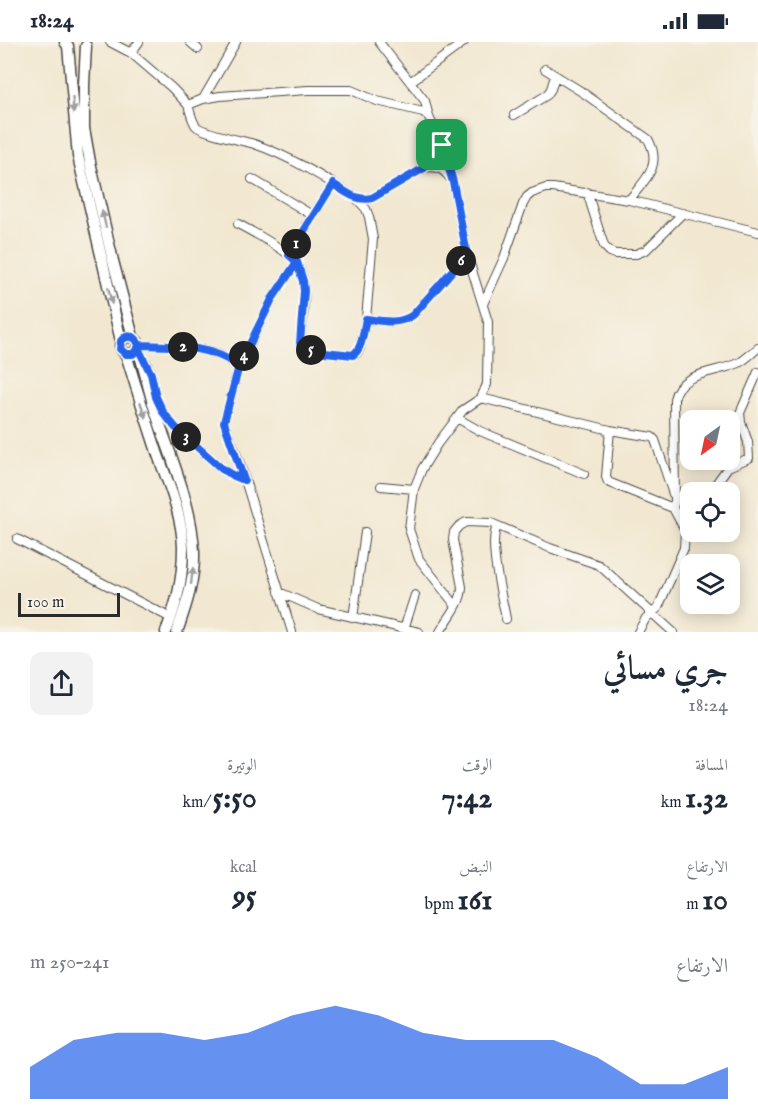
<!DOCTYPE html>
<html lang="ar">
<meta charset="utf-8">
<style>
body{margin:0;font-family:"IM FELL English",Amiri,serif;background:#f2f2f3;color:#1f2937;direction:rtl;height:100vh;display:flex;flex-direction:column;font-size:22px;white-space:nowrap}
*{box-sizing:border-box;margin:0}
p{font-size:20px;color:#747a83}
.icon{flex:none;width:33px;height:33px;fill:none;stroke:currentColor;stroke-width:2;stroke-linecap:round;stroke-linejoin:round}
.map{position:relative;height:590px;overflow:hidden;direction:ltr}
.side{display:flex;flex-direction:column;background:#fff;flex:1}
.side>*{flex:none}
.needle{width:39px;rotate:213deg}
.buttons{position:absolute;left:680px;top:368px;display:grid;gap:12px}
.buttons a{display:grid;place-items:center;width:60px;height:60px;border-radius:12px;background:#fff;box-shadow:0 3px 15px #0003;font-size:30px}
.scale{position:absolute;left:18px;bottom:15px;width:102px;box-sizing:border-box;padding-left:6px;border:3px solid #2b2b2b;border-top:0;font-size:16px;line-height:21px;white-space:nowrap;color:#2b2b2b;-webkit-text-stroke:4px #f7f3e8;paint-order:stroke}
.pin{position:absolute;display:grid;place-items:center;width:51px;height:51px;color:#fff;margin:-26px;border-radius:12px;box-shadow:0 3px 9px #0006}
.km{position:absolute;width:30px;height:30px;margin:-15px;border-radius:50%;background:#222;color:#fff;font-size:16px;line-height:30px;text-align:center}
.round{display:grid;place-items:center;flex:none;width:63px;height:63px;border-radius:12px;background:#f2f2f3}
.headline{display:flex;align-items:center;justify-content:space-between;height:102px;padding:0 30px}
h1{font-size:33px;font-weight:800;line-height:45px}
.metrics{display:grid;grid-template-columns:repeat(3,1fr);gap:9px;height:102px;padding:6px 30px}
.metrics div{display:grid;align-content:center}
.metrics b{font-size:30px;font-weight:800}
.metrics small{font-size:16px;font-weight:400}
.metrics p{font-size:16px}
.chart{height:168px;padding:12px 30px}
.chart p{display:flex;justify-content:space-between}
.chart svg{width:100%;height:108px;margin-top:6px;fill:#2563eb;opacity:.7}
.status{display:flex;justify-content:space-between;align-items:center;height:42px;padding:0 30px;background:#fff;direction:ltr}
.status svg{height:16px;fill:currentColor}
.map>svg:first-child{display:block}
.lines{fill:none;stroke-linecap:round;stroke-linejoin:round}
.minor-casing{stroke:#494744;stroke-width:10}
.secondary-casing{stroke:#494744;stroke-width:13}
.minor{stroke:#fff;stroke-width:8}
.secondary{stroke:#fff;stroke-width:10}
.oneway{fill:#a0a0a0}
.route-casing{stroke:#fff;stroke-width:12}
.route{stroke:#2563eb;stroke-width:8}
</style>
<div class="status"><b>18:24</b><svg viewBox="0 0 49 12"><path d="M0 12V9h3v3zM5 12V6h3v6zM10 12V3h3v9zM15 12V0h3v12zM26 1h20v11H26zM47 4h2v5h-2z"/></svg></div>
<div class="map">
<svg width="758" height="590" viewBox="0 0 758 590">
<rect width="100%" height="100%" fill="#f7f3e8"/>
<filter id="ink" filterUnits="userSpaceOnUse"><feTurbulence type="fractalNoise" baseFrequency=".0167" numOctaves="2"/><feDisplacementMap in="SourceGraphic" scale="12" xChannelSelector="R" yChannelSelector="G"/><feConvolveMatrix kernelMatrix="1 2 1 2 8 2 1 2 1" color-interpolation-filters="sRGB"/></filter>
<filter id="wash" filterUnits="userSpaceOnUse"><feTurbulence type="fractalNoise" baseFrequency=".008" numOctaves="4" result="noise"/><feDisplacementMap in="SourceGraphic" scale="24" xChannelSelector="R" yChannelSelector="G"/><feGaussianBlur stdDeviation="1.35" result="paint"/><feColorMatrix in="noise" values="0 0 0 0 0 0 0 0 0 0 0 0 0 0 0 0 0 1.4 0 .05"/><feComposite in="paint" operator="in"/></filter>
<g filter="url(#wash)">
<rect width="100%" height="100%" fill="#f2e8d1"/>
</g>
<g filter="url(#ink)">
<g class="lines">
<g class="minor-casing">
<path id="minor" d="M110,0L131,11L172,46L188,63L203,57L220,54L308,48H351L377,59L423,70L429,75
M190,0L198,7
M379,0L425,59L429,75L442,103L453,140L467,212L488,280L487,342L481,356L463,368L438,401L422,427L414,447L409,487L419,517L456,564
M131,11L139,0
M545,27L582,50L648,97C663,124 645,138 629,158
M410,40L464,0
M203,57L236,0
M188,63C190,69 192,79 196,84C201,90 243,99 254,102C290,114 324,136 356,156L364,158L372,156L424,126
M514,73L547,53L551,47L555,34
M442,103L424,126C437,124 442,126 450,136
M252,137L312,173
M587,150L604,204L610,210L615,212H636L646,208L683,171
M238,182C251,189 291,211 297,221C310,243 302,278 300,301L306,308L353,313L357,311L360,306L366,277L373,197L369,175L366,167L356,156
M289,213L333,142
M483,262L504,216L523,162L527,155L532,151L546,146H553L629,158L758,190
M366,277C382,279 399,283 413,273L467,212
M139,303C173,304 209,303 239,324
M146,320L151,332L156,355L163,370L175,385L222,427L232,433L244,437
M481,356L610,388L652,395L655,398L673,452
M457,376L480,389L584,432
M610,388L606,435L608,440L673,466
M381,444L414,447
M710,450L728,425L749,416L748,400L741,380L740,371L758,330
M497,484C488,503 502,554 506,577
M685,488L690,480
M17,497L171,576
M279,550L318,567L419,590
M353,576L365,490
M404,587L415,553
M292,590L240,422L224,380L239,324L272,257L297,220
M440,590C448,576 462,561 462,545L453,498L454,490L459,484L466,480L491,481L550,506L599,523L673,590
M638,590L646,576L658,566L684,506L685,488L673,466L675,459L674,357C680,329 717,331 739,321C746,317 752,311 758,306"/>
</g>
<g class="secondary-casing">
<path id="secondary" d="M65,0L68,4L78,114L121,299
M86,4L84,43V86L90,120L113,219L133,295
M138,306C144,327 149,348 155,368C170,414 192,461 194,510C195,538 186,564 177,590
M126,312H133L138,306V300L133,295C121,293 115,305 126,312C136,346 147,379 158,413C169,443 182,473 183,505C183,538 177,560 166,590"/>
</g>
<use href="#minor" class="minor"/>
<use href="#secondary" class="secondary"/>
</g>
<defs><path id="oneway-solid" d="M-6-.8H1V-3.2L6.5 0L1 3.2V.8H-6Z" transform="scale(1.5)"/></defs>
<g class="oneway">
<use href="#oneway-solid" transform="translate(73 63) rotate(86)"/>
<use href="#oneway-solid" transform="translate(104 177) rotate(-103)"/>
<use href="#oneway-solid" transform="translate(110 254) rotate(77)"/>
<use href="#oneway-solid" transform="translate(143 368) rotate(71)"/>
<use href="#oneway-solid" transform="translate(192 534) rotate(-83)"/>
</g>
</g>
<g class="lines" filter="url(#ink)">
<g class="route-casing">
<path id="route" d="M442,103L424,126L372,156C356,160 345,149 333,142L289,213L297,220L272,257L239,324C210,303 173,304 139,303L136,297C130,293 125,294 121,299L120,307L126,312H133L138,306L151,332L156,355L163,370L175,385L222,427L232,433L244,438L224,380L239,324L272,257L297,220L303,239L304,249L300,301L306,308L353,313C363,306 363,289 366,277C382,279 399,283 413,273L467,212L453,140L442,103"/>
</g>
<use href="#route" class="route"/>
</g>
</svg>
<div class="buttons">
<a><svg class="needle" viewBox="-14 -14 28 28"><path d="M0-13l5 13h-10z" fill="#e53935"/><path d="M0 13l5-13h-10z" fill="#747a83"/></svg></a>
<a><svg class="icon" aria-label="locate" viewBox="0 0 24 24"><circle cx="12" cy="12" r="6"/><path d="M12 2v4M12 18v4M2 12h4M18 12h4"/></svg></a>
<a><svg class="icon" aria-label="layers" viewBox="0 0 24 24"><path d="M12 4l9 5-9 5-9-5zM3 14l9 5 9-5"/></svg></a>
</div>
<div class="scale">100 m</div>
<div class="pin" style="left:442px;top:103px;background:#1e9e55"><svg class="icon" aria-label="arrive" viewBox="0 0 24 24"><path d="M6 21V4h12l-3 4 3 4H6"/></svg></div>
<b class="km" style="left:296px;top:202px">1</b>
<b class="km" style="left:183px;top:305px">2</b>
<b class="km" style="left:186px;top:395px">3</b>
<b class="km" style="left:244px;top:314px">4</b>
<b class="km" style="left:311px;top:308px">5</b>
<b class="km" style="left:461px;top:219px">6</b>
</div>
<section class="side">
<div class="headline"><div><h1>جري مسائي</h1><p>18:24</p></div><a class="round"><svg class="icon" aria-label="share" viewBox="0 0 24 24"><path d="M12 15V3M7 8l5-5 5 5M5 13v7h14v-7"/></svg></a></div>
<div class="metrics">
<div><p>المسافة</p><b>1.32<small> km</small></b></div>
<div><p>الوقت</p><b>7:42</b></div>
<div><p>الوتيرة</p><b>5:50<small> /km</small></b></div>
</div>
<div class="metrics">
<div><p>الارتفاع</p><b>10<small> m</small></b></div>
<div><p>النبض</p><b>161<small> bpm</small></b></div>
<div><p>kcal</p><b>95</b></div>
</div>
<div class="chart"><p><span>الارتفاع</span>241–250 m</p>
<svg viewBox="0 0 160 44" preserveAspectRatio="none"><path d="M0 44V31L10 20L20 17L30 17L40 20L50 17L60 10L70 6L80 10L90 17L100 20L110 20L120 20L130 27L140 38L150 38L160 31V44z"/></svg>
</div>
</section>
